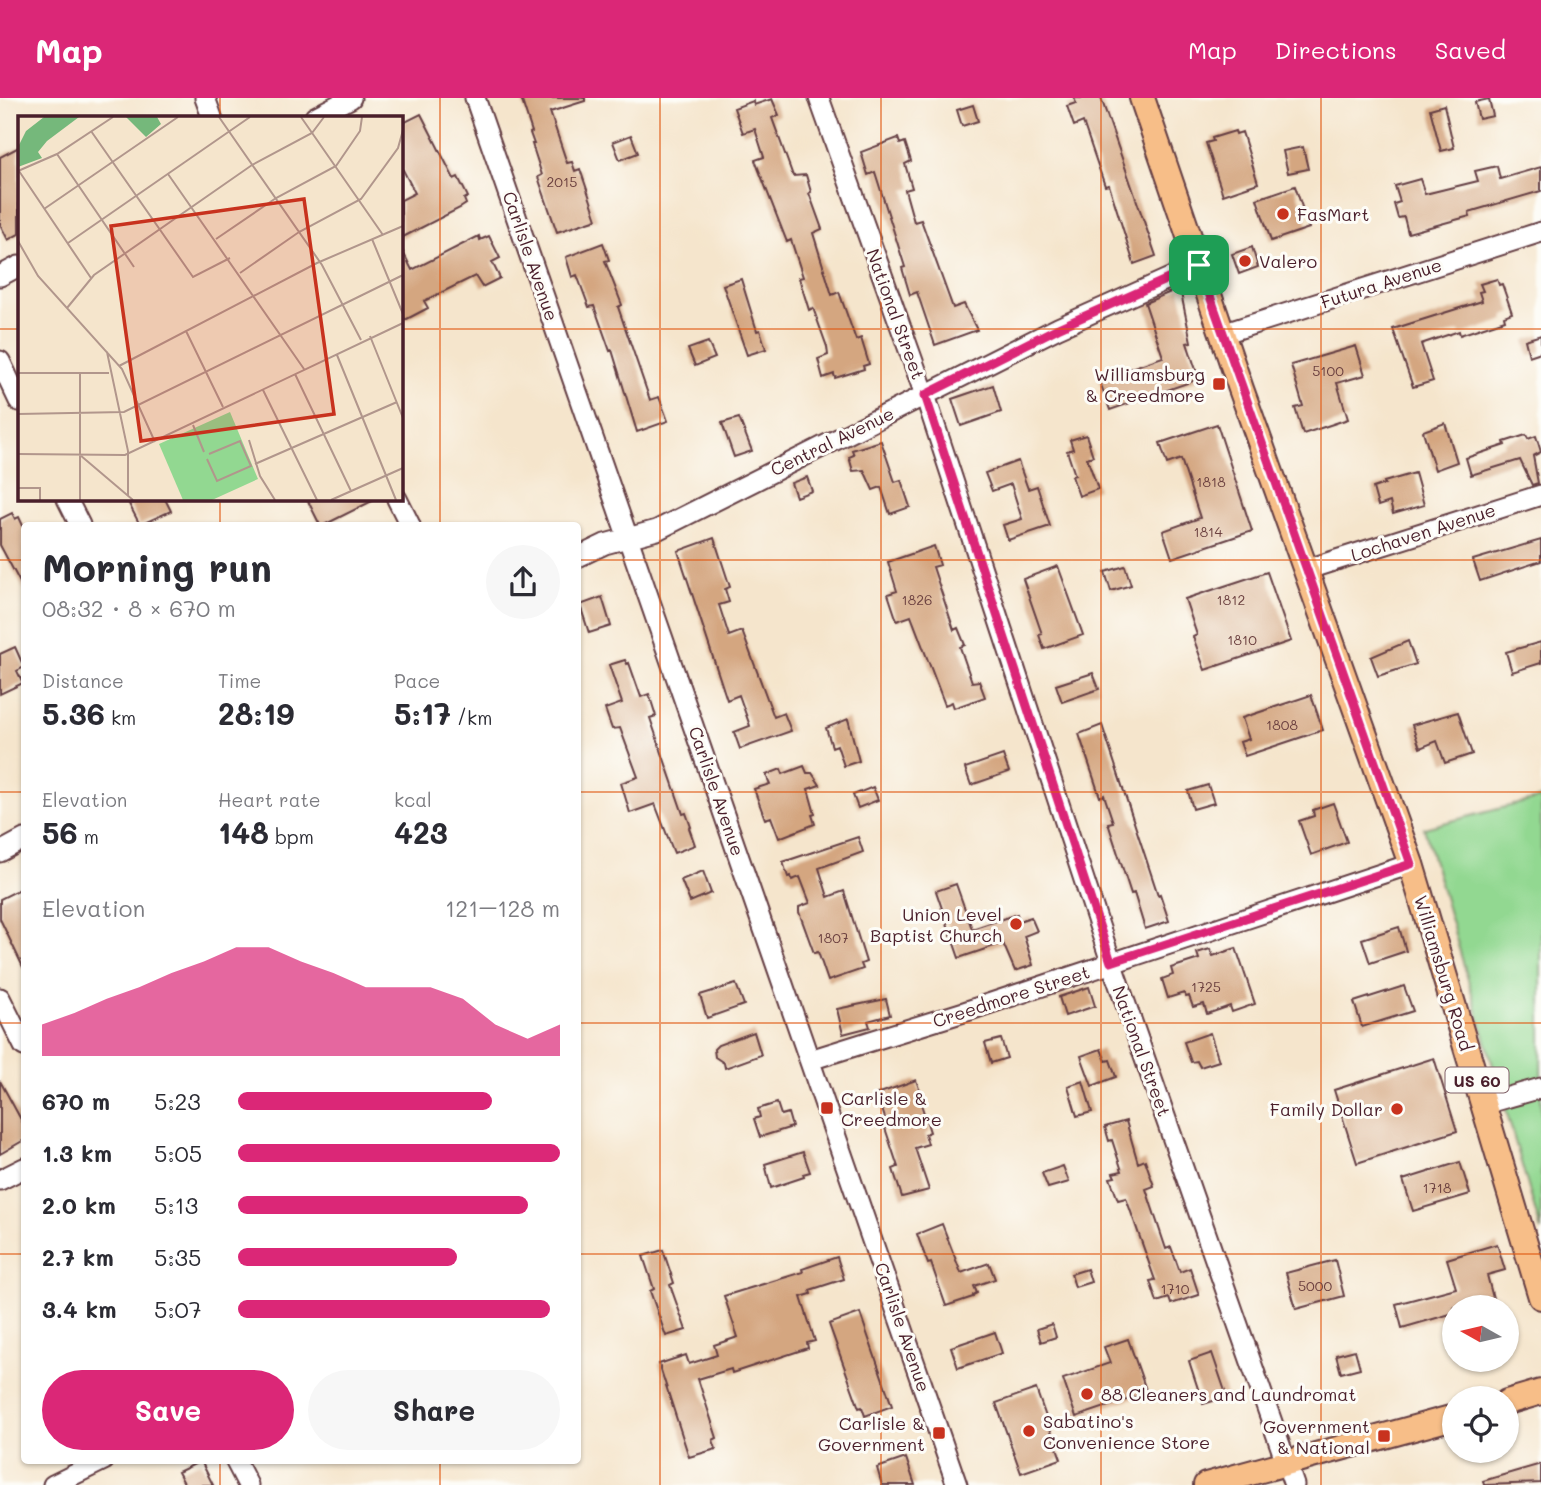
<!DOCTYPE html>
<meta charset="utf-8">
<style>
body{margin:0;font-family:Mali,sans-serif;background:#f7f7f7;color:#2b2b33;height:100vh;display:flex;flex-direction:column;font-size:26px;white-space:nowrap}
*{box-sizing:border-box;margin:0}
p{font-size:23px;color:#7c7c81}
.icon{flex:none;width:38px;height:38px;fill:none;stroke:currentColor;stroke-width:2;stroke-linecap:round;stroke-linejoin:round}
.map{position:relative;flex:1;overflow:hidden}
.side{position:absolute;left:21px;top:424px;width:560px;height:942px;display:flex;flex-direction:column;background:#fff;border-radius:7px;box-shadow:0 2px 5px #0004}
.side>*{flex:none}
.needle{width:46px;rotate:278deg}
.controls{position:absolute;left:1442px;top:1197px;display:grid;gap:14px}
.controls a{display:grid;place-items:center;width:77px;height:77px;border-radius:50%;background:#fff;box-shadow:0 2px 5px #0004;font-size:35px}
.pin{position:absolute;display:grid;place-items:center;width:60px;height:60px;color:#fff;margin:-30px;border-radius:14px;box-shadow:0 4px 10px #0006}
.round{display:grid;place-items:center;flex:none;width:74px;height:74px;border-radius:37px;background:#f7f7f7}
.overview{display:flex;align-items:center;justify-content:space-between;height:119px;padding:0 21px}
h1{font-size:38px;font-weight:700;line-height:52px}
.figures{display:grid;grid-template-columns:repeat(3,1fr);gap:10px;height:119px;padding:7px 21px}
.figures div{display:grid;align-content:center}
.figures b{font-size:30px;font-weight:700}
.figures small{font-size:19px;font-weight:400}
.figures p{font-size:19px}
.chart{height:196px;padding:14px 21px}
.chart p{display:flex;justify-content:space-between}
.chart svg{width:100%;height:126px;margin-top:7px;fill:#db2777;opacity:.7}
.cta{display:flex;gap:14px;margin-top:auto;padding:14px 21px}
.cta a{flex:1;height:80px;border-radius:42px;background:#db2777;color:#fff;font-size:28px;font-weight:700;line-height:80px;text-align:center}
.cta a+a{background:#f7f7f7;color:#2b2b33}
ul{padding:0 21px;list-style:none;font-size:23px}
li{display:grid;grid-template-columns:112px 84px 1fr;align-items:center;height:52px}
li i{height:18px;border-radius:9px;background:#db2777}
header{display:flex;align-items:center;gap:42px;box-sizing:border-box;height:98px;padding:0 35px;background:#db2777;color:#fff}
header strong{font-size:33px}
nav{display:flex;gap:38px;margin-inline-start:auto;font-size:24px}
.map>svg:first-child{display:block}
.green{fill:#92d891;stroke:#6e7c5e;stroke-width:2}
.building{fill:#d4a680}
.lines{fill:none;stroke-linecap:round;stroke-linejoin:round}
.minor-casing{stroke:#643d43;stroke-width:23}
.major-casing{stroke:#643d43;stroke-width:28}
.minor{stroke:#fff;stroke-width:19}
.major{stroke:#f7be88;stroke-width:24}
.route-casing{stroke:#fff;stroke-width:14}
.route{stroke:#db2777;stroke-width:9}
.grid{fill:none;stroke:#e0560e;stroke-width:2;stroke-opacity:0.55}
.poi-dot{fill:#c8321e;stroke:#fdfcf7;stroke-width:2.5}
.labels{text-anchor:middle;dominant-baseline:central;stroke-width:6;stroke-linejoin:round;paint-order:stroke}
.number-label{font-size:14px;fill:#6c4140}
.shield{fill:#fdfcf7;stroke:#806168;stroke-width:2}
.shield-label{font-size:16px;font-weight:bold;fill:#4a1f2b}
.poi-label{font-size:18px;fill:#4a1f2b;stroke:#fdfcf7;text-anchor:start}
.street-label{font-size:18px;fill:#4a1f2b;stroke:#fdfcf7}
.inset-road{fill:none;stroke:#b1968c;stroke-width:2}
.view{fill:#c8321e;fill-opacity:0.15;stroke:#c8321e;stroke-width:3.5}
.inset-edge{fill:none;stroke:#4a1f2b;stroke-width:3.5}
</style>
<header>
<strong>Map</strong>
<nav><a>Map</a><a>Directions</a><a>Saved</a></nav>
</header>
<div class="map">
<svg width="1541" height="1387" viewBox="0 0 1541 1387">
<rect width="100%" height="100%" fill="#fdfcf7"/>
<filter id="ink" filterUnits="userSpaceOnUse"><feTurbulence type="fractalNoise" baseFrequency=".0143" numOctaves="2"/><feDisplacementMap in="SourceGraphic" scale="14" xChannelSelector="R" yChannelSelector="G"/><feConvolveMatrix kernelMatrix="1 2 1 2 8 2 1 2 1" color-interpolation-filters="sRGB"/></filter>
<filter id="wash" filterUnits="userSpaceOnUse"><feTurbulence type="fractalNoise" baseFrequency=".00686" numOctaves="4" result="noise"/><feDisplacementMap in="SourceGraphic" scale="28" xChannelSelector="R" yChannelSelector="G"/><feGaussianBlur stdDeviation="1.57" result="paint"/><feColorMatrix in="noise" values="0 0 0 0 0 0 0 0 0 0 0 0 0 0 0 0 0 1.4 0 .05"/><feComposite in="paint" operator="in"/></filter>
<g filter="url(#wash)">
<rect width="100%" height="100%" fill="#f5e5cc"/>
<path class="green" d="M1541,700V1133L1424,730Z"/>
<g id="blocks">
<path class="building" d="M521,0H585V3L550,14L567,65L572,64L575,73L580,71L597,121L557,134L538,79L542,77L532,46H534L530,35L532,34Z
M1074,0H1101L1156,158L1134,166L1109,87L1105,88L1083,24L1074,28L1067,8L1076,5Z
M772,1L779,17L772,20L793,78L806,77L811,94L809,95L822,131L813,135L832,197L839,194L856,242L861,240L869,266L863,268L864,271L835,280L834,276L823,280L818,261L828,257L827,249L813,210L809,212L799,180L803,179L791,142L787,144L755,62L764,59L755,31L743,35L734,10L753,3L754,7Z
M1489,1L1493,18L1479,21L1475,4Z
M973,7L978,23L962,28L957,12Z
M1444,7L1454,50L1441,53L1430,11Z
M421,16L454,81L458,79L468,99L464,101L466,106L460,110L401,140V102L415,95L401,68V26Z
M1235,33L1236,36L1242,34L1258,85L1223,97L1206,45L1213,43L1212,40Z
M631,37L638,55L620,62L613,44Z
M898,40L900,46L905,44L911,63L905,66L912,90L905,92L914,124L921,122L953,210L964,206L977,232L935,247L917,194L910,197L902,170L905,169L875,74L868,77L861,54Z
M19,49V136L8,142L0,126V59Z
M1303,49L1308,71L1288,75L1283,53Z
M1497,68L1500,81L1541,69V93L1469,114L1470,118L1408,135L1404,119L1398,120L1394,106L1400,104L1395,88L1420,81L1425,96L1478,83L1475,73Z
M1295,88L1309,130L1271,143L1257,101Z
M479,138L480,142L489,138L500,160L492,164L500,180L482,189L475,178L424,203L428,210L405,222L401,213V150L412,172Z
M603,145L609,162L605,163L622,207L618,209L650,302L659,299L668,323L637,334L612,252L610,253L594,208L589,209L577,177L572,179L566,159Z
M1252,149L1258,169L1239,176L1232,156Z
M741,181L757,233L760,232L766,251L747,257L723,187Z
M1497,181L1499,187L1502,186L1512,215L1504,218L1505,222L1460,237L1459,233L1421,246L1433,283L1413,289L1393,231L1482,203L1479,194L1483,193L1480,186Z
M1180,190L1191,244L1187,245L1199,281L1110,312L1099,281L1163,259L1145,205Z
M1541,237V254L1529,258L1525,242Z
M708,244L715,260L695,268L688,251Z
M1356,248L1365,277L1337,285L1348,321L1303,336L1295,310L1303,308L1291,267Z
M993,287L1001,314L961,328L952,301Z
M739,320L752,353L734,359L722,325Z
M1445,325L1457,364L1435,372L1423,333Z
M1217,326L1252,433L1172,460L1163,433L1200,420L1181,361L1167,366L1160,345Z
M1086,337L1093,358L1087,360L1098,391L1079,398L1072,378L1075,377L1067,353L1073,351L1070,342Z
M1526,337L1528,341L1536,338L1541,354L1533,358L1538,385L1532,387L1520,362L1471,377L1466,360L1505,347L1504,344Z
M881,343L895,384L901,382L910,409L890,416L881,389L873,392L864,372L853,373L849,359L854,357L852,352Z
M1018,363L1028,391L1037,388L1050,428L1008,442L1003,427L1022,421L1011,386L992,393L985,375Z
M1415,375L1424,407L1393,416L1390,404L1378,408L1373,390L1385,386L1384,384Z
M807,379L812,393L796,399L791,385Z
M140,401H165L171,413L140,427L129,406Z
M307,401H376L324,427H320Z
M12,415L15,421L19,419L24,430V492L0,447V421Z
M714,440L730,489L725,491L729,504L719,507L729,538L742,533L774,619L784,615L791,633L740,651L734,634L750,628L739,597L727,602L678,453Z
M1541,442V463L1480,483L1473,462Z
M934,448L940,467L933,469L954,532L958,530L965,547L960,549L972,584L979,583L985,599L954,610L952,604L945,607L911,518L897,523L888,496L897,493L888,464Z
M1058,468L1083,537L1044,551L1039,537L1042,536L1023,481Z
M1125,468L1131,487L1111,493L1105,474Z
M1267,474L1291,543L1205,572L1193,539L1197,537L1185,501Z
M602,499L611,528L589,535L580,507Z
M1408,543L1416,566L1378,578L1371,559Z
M1541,544V565L1512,574L1506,554Z
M15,549L24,569L17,573L23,585L0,596V556Z
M625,562L627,566L629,565L641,599L649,596L656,618L650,620L683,716L686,715L691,729L689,730L695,747L674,755L655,706L630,715L621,685L638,679L620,630L612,631L605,611L622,605L609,567Z
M1093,575L1099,591L1062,604L1056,587Z
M1311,597L1323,632L1245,658L1240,644L1249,641L1242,620Z
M1458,614L1472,656L1445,665L1437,643L1420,650L1412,627Z
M848,621L859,663L844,668L837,647L832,649L826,630Z
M1102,627L1158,797L1160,796L1169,823L1145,831L1134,795L1131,796L1108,725L1113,724L1104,697L1100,699L1079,636Z
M1003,657L1009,674L971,687L965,670Z
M804,668L807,675H812L820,687L808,691L815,716L812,717L815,726L779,740L771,719L765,721L754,691L770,686L766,677L781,671L783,676Z
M1208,687L1214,705L1193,711L1188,693Z
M873,689L878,702L858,710L853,697Z
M1333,705L1347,744L1311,757L1299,723L1314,718L1313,712Z
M858,739L863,754L819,770L828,799L844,793L866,864L861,866L863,871L828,883L818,854L814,855L799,814V809L810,805L800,779L792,782L791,778L788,779L783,764Z
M703,773L711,795L690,804L681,782Z
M956,786L972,831L1017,816L1019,823L1031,819L1037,833L1024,838L1033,867L1015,873L1003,845L959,860L936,793Z
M24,789V871L0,821V801Z
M1399,829L1406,853L1370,865L1362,841Z
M1236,850L1255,906L1232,914L1230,908L1207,916L1204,906L1193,909L1189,898L1186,899L1184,895L1168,900L1162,881L1173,877L1171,870L1199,861L1197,855L1210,851L1213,858Z
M736,886L744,907L707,920L700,897Z
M1404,888L1413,913L1362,929L1354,904Z
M1089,889L1095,908L1065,918L1059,899Z
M886,901L890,917L868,923L870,929L843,936L837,911Z
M754,934L761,957L725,970L724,965L715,959L714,951L718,947Z
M1210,935L1219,963L1200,969L1197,963L1191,964L1184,944Z
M1001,941L1007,960L991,965L985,945Z
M1101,951L1106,963L1110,962L1116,979L1092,988L1081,958Z
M1434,960L1457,1033L1357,1065L1334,992Z
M916,982L923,1002L920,1003L930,1034L925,1036L928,1046L915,1050L929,1092L902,1099L893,1071L898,1069L885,1030L888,1029L877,996Z
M0,983L24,1027V1042L0,1056Z
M1083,983L1092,1014L1077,1018L1068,988Z
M777,1005L781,1017L788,1015L792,1029L760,1039L754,1021L760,1019L758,1011Z
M1126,1023L1138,1065L1145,1062L1154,1088L1146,1091L1166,1151L1171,1149L1180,1174L1190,1170L1199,1197L1171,1206L1169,1200L1157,1204L1150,1183L1155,1182L1126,1100L1118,1102L1110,1080L1115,1079L1113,1075L1122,1073L1112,1042L1109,1043L1105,1029Z
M803,1054L810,1074L803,1076L804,1079L771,1090L765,1066Z
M1460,1064L1470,1096L1413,1113L1403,1082Z
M1063,1068L1069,1084L1048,1090L1042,1075Z
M942,1126L961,1175L989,1165L995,1181L974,1188L977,1195L973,1197V1199L946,1208L931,1165L928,1166L917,1136Z
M1497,1146L1505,1172L1487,1177L1494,1204L1474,1209H1454V1215L1402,1230L1396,1206L1456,1190L1447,1161Z
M663,1152L674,1185L670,1187L686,1232L666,1238L650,1193L654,1191L643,1158Z
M837,1159L844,1181L810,1192L811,1196L801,1199L815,1243L807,1245L808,1250L732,1275L731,1271L698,1281L717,1340L713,1342L716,1351L689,1359L659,1266L686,1257L689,1266L717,1257L714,1247L738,1239L724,1198L803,1174L802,1171Z
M1335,1162L1344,1198L1296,1211L1286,1175Z
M1087,1171L1091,1184L1075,1189L1071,1176Z
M860,1215L892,1308L865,1318L862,1309L859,1310L829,1226Z
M1052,1226L1056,1239L1041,1244L1037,1231Z
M995,1234L1002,1255L958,1270L951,1249Z
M1128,1241L1147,1295L1076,1319L1063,1281L1110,1265L1104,1249Z
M1355,1252L1360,1270L1341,1275L1336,1257Z
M1212,1255L1227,1299L1203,1306L1189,1263Z
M1036,1291L1061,1361L1021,1375L996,1305Z
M906,1360L915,1387H882L877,1370Z
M201,1363L213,1387H185L178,1374Z
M1541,1366V1385L1484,1387L1483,1383Z"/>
</g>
</g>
<g filter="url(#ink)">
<use href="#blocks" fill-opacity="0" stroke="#643d43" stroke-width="2"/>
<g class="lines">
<g class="minor-casing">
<path id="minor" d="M205,0L212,19
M475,0L957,1387
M819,0L925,297L1111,864L1294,1387
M315,19L351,0
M0,178L19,168
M1222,236L1541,134
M0,263L19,303
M67,401L80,427
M397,401L410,427
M578,459L605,446L657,432L1058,230L1199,167
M1305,472L1541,397
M0,754L24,741
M0,900L24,948
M810,962L964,914L1411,766
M1484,1006L1541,990
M0,1082L24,1070
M235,1362L248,1387
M53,1387L104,1362"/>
</g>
<g class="major-casing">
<path id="major" d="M1142,0L1241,291L1411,766L1541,1199
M1507,1304L1541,1294
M1206,1387L1454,1319"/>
</g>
<use href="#minor" class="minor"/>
<use href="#major" class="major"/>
</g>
</g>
<g class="lines" filter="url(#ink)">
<g class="route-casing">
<path id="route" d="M1199,167L1411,766L1111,864L925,297L1058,230Z"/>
</g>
<use href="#route" class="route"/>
</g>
<path class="grid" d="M220,0V19M440,0V427M660,0V1387M881,0V1387M1101,0V1387M1321,0V1387M0,231H19M401,231H1541M220,401V427M0,462H24M578,462H1541M0,694H24M578,694H1541M0,925H24M578,925H1541M0,1156H24M578,1156H1541M220,1362V1387M440,1362V1387"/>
<g class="poi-dot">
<circle cx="1283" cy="116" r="7"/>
<circle cx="1245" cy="163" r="7"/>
<rect x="1212" y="279" width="14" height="14" rx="3.5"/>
<circle cx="1016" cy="826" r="7"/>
<rect x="820" y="1003" width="14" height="14" rx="3.5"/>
<circle cx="1397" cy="1011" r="7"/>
<circle cx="1087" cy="1296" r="7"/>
<circle cx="1029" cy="1333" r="7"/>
<rect x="932" y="1328" width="14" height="14" rx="3.5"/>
<rect x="1377" y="1331" width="14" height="14" rx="3.5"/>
</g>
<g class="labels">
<g class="number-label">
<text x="562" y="83">2015</text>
<text x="1328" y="272">5100</text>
<text x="1211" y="383">1818</text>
<text x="1208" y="433">1814</text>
<text x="917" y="501">1826</text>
<text x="1231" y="501">1812</text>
<text x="1242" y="541">1810</text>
<text x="1282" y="626">1808</text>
<text x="833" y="839">1807</text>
<text x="1206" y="888">1725</text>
<text x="1437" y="1089">1718</text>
<text x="1315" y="1187">5000</text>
<text x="1175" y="1190">1710</text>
</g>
<rect class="shield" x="1445.5" y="969.5" width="63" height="25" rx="5"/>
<g class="shield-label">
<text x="1477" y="982">US 60</text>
</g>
<g class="poi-label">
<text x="1297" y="116">FasMart</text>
<text x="1259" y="163">Valero</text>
<text x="1205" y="276" text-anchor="end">Williamsburg<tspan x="1205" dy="21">&amp; Creedmore</tspan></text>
<text x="1002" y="816" text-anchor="end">Union Level<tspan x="1002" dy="21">Baptist Church</tspan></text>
<text x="841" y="1000">Carlisle &amp;<tspan x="841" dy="21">Creedmore</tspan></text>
<text x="1383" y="1011" text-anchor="end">Family Dollar</text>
<text x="1101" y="1296">88 Cleaners and Laundromat</text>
<text x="1043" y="1323">Sabatino's<tspan x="1043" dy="21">Convenience Store</tspan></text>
<text x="925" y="1325" text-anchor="end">Carlisle &amp;<tspan x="925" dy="21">Government</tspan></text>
<text x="1370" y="1328" text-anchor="end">Government<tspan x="1370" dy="21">&amp; National</tspan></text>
</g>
<g class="street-label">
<text transform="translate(531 158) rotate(71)">Carlisle Avenue</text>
<text transform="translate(1381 185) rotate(-18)">Futura Avenue</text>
<text transform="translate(896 216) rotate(70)">National Street</text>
<text transform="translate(832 343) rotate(-26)">Central Avenue</text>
<text transform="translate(1423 434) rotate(-18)">Lochaven Avenue</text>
<text transform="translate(717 693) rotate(71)">Carlisle Avenue</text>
<text transform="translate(1444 875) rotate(73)">Williamsburg Road</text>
<text transform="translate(1011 898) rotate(-18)">Creedmore Street</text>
<text transform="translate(1142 953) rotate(70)">National Street</text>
<text transform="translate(903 1229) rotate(71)">Carlisle Avenue</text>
</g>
</g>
<g transform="translate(18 18)">
<rect width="385" height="385" fill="#f5e5cc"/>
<path d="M212,296L240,363L194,384H165L141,328Z" fill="#92d891"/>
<path d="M26,1H61L29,25L20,36L24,42L0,51V31L8,15ZM108,1H139L143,8L128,21Z" fill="#75b87b"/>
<path class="inset-road" d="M201,1L304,149L343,224M283,1L365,119M73,15L175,161L212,142M39,38L116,151M0,55L39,38L95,1M1,55L73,162M150,58L286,253M26,93L160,1M198,123L258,82L318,50L342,15L344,1M354,123L385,198M0,125L20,160L104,253L137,326M50,127L232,1M222,157L281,116L343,83L380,32L385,14M49,192L76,159L234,49L294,17L306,1M168,215L205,291M352,220L385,302M89,236L110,335V380M319,239L378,384M101,250L299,147L385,110M0,257H91M62,258V384M277,258L333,375M245,274L299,384M0,298L106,296L385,159M175,309L186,336M231,324L242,360L257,384M0,338L107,339L385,207M62,339L115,384M189,343L199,365L233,350L222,325L191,338M237,348L379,286M0,372H22V384M313,384L385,352"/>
<path class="view" d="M286,83L316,298L123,325L93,110Z"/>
<rect width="385" height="385" class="inset-edge"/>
</g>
</svg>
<div class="controls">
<a><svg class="needle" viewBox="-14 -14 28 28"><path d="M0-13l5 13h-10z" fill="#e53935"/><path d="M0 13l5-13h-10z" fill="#7c7c81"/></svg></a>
<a><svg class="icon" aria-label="locate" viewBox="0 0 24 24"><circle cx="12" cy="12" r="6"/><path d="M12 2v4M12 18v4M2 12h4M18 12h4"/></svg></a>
</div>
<div class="pin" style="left:1199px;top:167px;background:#1e9e55"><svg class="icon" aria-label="arrive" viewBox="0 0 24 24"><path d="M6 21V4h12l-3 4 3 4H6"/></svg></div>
<section class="side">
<div class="overview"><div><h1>Morning run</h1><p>08:32 · 8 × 670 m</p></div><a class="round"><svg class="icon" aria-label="share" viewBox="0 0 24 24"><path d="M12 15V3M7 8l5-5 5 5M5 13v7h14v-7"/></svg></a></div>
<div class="figures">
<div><p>Distance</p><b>5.36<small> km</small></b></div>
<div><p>Time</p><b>28:19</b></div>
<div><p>Pace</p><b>5:17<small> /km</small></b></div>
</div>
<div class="figures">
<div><p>Elevation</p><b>56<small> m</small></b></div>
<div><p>Heart rate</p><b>148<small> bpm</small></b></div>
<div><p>kcal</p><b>423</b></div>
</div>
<div class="chart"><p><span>Elevation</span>121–128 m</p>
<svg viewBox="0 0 160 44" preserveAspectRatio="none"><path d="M0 44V33L10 29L20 24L30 20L40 15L50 11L60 6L70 6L80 11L90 15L100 20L110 20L120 20L130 24L140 33L150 38L160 33V44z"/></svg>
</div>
<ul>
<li><b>670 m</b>5:23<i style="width:79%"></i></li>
<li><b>1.3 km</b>5:05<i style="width:100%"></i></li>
<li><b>2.0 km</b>5:13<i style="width:90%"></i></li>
<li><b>2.7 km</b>5:35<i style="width:68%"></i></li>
<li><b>3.4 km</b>5:07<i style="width:97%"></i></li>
</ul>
<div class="cta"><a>Save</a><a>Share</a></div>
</section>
</div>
